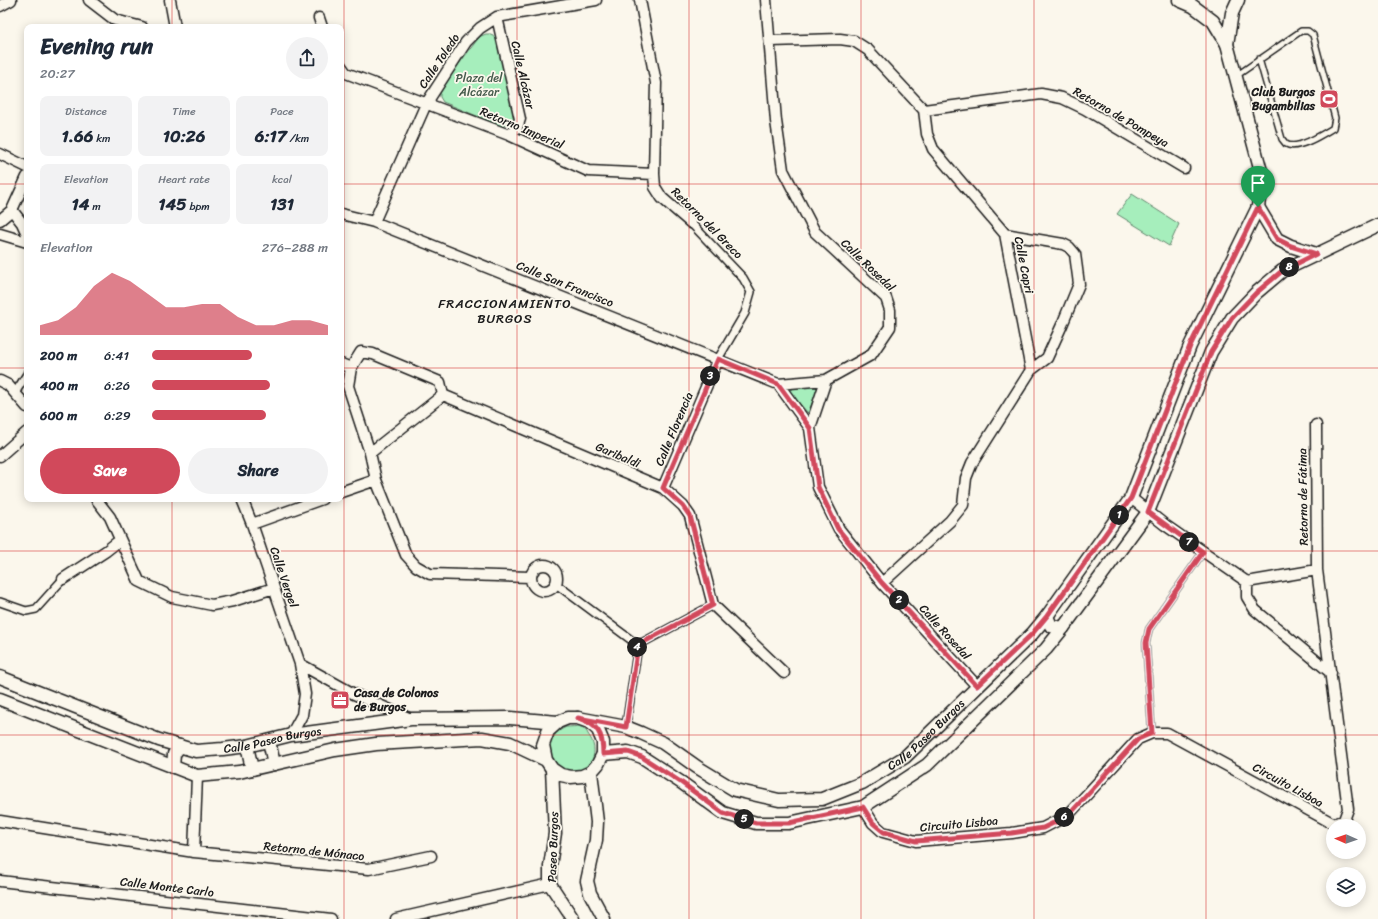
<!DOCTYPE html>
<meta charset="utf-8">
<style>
body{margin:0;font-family:Sriracha,sans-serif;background:#f2f2f3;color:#1f2937;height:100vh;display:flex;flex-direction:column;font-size:15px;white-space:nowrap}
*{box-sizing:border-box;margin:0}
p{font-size:13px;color:#747a83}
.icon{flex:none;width:22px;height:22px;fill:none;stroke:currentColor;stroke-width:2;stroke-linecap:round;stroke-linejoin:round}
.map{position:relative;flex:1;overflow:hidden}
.panel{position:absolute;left:24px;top:24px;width:320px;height:478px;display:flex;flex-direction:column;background:#fff;border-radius:8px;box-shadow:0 2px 10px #0003}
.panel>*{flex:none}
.needle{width:26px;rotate:272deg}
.tools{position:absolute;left:1326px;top:819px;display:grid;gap:8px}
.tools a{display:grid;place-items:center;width:40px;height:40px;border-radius:50%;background:#fff;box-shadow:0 2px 10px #0003;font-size:20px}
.pin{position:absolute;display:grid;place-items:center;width:34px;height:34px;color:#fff;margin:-41px -17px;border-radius:50% 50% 50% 0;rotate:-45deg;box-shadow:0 0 4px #0007}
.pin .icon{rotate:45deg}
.km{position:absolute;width:20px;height:20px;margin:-10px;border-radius:50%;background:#222;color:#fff;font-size:11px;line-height:20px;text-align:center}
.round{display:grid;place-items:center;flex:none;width:42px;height:42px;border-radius:21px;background:#f2f2f3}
.headline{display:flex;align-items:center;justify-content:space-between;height:68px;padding:0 16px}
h1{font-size:22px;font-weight:800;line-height:30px}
.metrics{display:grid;grid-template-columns:repeat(3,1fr);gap:6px;height:68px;padding:4px 16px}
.metrics div{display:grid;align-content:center;border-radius:8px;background:#f2f2f3;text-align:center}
.metrics b{font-size:17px;font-weight:800}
.metrics small{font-size:11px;font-weight:400}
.metrics p{font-size:11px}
.chart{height:112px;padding:8px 16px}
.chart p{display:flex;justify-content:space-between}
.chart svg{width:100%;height:72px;margin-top:4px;fill:#d1495b;opacity:.7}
.action{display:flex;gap:8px;margin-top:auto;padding:8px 16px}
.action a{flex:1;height:46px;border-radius:24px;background:#d1495b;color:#fff;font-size:16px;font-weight:800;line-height:46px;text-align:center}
.action a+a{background:#f2f2f3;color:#1f2937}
ul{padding:0 16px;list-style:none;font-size:13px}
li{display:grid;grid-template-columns:64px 48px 1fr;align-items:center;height:30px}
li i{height:10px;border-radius:5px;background:#d1495b}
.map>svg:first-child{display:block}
.green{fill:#a6eebc;stroke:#61856c}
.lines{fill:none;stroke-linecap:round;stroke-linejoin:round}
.service-casing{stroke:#1c1c1c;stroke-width:8}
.pedestrian-casing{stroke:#1c1c1c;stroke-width:10}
.minor-casing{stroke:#1c1c1c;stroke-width:13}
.tertiary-casing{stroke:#1c1c1c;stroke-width:15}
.service{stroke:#fbf7ec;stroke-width:5}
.pedestrian{stroke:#fbf7ec;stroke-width:7}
.minor{stroke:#fbf7ec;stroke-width:10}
.tertiary{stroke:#fbf7ec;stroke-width:12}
.route-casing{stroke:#fff;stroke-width:8}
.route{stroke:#d1495b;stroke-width:5}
.grid{fill:none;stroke:#d62828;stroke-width:1;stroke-opacity:0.55}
.labels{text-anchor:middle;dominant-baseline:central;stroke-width:3.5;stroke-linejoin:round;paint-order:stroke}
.street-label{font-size:12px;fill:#1c1c1c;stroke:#fbf7ec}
.park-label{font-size:12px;fill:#455b4c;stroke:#fbf7ec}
.poi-label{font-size:12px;font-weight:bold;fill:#1c1c1c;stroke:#fbf7ec;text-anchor:end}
.neighbourhood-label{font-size:13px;letter-spacing:1px;fill:#1c1c1c;stroke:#fbf7ec}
</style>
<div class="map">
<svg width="1378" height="919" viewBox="0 0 1378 919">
<rect width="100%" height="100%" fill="#fbf7ec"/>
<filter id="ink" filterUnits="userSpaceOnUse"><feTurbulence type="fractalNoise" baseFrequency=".025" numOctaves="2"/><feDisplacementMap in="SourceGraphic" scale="8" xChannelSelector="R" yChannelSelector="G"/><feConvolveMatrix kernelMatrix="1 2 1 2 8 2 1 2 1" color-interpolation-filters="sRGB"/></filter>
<g filter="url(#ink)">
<path class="green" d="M486,34H491L496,38L516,108L517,116C513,122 509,125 501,126L443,102L440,97V89L477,40L481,36Z
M1132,194L1179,224L1169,246L1117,214Z
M821,382L808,413L787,390Z
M566,727C570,727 577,726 581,727C584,728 587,731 588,734C601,751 592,773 570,771C564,771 560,768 555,766L548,750C551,739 555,732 566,727Z"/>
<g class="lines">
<g class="service-casing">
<path id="service" d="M1236,76L1301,31H1308L1313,35L1335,118L1333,128C1323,134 1297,151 1286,144C1286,144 1282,139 1282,139L1259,59
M1152,733L1146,643L1149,629L1203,552"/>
</g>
<g class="pedestrian-casing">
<path id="pedestrian" d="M691,223L743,278L751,292L745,313L718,359
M15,393L27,374
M556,584L638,645
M0,602L26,611L36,609L63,579
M638,645L713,605
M626,727L638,645"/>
</g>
<g class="minor-casing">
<path id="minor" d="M89,0L115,20L142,27
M170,0L175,27
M640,0L656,83L654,174L655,187L662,198L691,223
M766,0L776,121L783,170L815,232L886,298L890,310V327L871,355L826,380L810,428L818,487L839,529L882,583L977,686
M0,6L11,0
M497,17L520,119L517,128L509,135
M319,18L322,27
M770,41L840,39L854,41L868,50L924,110L927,134L933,149L1005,234L1031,370
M341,66L346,73L509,135L588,171L654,174
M924,110L1041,94L1062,98L1085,109L1184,168
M0,154L27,167
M12,210L22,223L27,234
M341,214L374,222L778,384L826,380
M0,220L12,210L27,177
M374,222L426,104L466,42L480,28L497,17L596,0
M0,234L27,242
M341,364L351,368
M0,381L8,385L27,407
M778,384L810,428
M443,395L663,488L683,506L690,516L713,605L784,673
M443,395L440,382L373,354L361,352L351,368L348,386L370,453L376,480L406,555L416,566L430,574L531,577
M370,453L443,395
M0,456L27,432
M663,488L718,359
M341,492L376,480
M1131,498L1165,525L1247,582L1317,570
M96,499L110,517L139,581L172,597L212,605L233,601L274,588
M242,499L252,524L300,664L305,694L302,715L291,735
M252,524L322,499
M531 578a13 13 0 1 1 26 0a13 13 0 1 1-26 0Z
M63,579L106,551L120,540
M1247,582V597L1255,610L1331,673
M882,583L950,521L963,505L966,478L972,463L1031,370L1047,358L1062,325L1079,284L1075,254L1069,247L1063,244L1005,234
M300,664L354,694L411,719
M863,807L873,823L883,832L916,841L1012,833L1043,828L1068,815L1138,739L1152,733H1167L1334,824L1344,820L1348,809L1317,570L1316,425
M0,821L194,852L369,869L431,856
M194,852L197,776
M0,881L331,919
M396,919L550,884"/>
</g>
<g class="tertiary-casing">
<g id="tertiary">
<path d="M1227,44L1232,13L1238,0"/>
<path d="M1258,207L1277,239L1291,246L1316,254"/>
<path d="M1047,616L1051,626L1063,628"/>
<path id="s1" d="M0,677L159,740L196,751L223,749L247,746L291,735L411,719L510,718L558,722"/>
<path d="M0,699L197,776L239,772L335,750L376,744L482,738L510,743L546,760L552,769L561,775L571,777L582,776L591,772L598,764L603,754V742L598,730L589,722L578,718H568L558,722L548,731L543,745L546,760"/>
<path id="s2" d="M578,718L626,727L641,733L663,743L697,767L735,790L779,800L822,799L862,783L905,757L1032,634L1047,616L1131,498L1190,346L1258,207L1262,175L1227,44L1213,21L1193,6L1179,0"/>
<path d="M269,741L274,764"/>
<path d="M247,746L252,769"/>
<path d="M603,754L628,752L642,757L682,783L723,813L756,823H789L863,807L927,765L1046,649L1063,628L1148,512L1211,352L1232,318L1256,293L1282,271L1378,225"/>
<path d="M173,767L174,754L180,746"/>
<path d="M552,769L555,833L550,866V884L573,919"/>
<path d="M591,772L597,822L596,840L587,881L590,893L604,919"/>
</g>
</g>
<use href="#service" class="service"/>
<use href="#pedestrian" class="pedestrian"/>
<use href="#minor" class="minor"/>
<use href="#tertiary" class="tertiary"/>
</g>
</g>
<g class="lines" filter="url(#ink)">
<g class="route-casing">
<path id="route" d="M1258,207L1277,239L1291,246L1316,254L1282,271L1256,293L1232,318L1211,352L1148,512L1203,552L1149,629L1146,643L1152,733L1138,739L1068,816L1043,828L1012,833L916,841L884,832L873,823L863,807L789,823H756L723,813L682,783L642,757L628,752L603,754C603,733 598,725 578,718L626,727L638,645L713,605L690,516L683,506L663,488L718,359L778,384L810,428L818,487L838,529L882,583L977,686L1032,634L1047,616L1131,498L1190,346Z"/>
</g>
<use href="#route" class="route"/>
</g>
<path class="grid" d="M172,0V27M344,0V919M517,0V919M689,0V919M861,0V919M1034,0V919M1206,0V919M0,184H27M341,184H1378M0,368H27M341,368H1378M172,499V919M0,551H1378M0,735H1378"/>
<defs>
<g id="stadium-square" transform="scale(1)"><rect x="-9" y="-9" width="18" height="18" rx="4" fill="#d1495b" stroke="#fbf7ec"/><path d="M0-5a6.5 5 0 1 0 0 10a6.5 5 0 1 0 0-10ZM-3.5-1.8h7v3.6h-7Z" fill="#fff"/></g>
<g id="office-square" transform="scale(1)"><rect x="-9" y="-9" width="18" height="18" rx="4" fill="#d1495b" stroke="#fbf7ec"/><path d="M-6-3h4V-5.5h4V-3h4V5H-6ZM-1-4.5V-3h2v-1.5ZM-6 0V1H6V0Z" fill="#fff"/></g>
</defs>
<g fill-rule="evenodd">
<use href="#stadium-square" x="1329" y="99"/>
<use href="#office-square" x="340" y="700"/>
</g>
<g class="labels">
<g class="street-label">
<text transform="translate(439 61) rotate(-56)">Calle Toledo</text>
<text transform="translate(523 75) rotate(77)">Calle Alcázar</text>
<text transform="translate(1121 117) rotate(30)">Retorno de Pompeya</text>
<text transform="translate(522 128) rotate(23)">Retorno Imperial</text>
<text transform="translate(707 223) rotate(45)">Retorno del Greco</text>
<text transform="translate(868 265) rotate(44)">Calle Rosedal</text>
<text transform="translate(1024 265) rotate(79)">Calle Capri</text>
<text transform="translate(565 284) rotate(22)">Calle San Francisco</text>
<text transform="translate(674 429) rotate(-67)">Calle Florencia</text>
<text transform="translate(618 455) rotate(23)">Garibaldi</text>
<text transform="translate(1303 497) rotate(-91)">Retorno de Fátima</text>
<text transform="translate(284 577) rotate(71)">Calle Vergel</text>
<text transform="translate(945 632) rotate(48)">Calle Rosedal</text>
<text stroke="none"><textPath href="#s2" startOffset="387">Calle Paseo Burgos</textPath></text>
<text stroke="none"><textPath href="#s1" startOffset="287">Calle Paseo Burgos</textPath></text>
<text transform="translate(1288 785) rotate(29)">Circuito Lisboa</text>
<text transform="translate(959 824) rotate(-5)">Circuito Lisboa</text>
<text transform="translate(553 847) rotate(-88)">Paseo Burgos</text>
<text transform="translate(314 851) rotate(6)">Retorno de Mónaco</text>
<text transform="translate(167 887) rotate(7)">Calle Monte Carlo</text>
</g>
<g class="park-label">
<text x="479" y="78">Plaza del<tspan x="479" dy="14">Alcázar</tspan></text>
</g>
<g class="poi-label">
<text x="1315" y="92">Club Burgos<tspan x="1315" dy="14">Bugambilias</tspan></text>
<text x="354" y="693" text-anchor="start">Casa de Colonos<tspan x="354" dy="14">de Burgos</tspan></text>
</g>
<g class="neighbourhood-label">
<text x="505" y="303">FRACCIONAMIENTO<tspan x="505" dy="15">BURGOS</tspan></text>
</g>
</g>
</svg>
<div class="tools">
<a><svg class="needle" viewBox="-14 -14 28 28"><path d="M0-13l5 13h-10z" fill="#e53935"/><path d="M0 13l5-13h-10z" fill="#747a83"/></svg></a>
<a><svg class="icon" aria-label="layers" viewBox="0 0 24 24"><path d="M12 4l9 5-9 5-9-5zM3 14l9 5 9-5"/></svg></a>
</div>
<div class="pin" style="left:1258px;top:207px;background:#1e9e55"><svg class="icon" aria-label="arrive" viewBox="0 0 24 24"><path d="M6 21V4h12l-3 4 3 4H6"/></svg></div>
<b class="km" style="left:1119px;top:515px">1</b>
<b class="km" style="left:899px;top:600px">2</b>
<b class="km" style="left:710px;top:376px">3</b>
<b class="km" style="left:637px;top:647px">4</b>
<b class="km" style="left:744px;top:819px">5</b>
<b class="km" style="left:1064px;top:817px">6</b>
<b class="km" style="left:1189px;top:542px">7</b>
<b class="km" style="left:1289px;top:267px">8</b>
<section class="panel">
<div class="headline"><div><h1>Evening run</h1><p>20:27</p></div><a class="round"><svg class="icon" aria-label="share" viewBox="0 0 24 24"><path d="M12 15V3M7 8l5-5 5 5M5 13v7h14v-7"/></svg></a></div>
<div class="metrics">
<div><p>Distance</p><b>1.66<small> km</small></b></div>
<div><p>Time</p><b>10:26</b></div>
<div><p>Pace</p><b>6:17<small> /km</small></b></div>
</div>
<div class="metrics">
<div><p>Elevation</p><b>14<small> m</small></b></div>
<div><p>Heart rate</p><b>145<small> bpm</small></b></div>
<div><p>kcal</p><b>131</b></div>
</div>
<div class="chart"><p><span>Elevation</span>276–288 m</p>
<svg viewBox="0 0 160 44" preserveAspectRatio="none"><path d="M0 44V38L10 35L20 27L30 14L40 6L50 11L60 19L70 27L80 27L90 25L100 25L110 33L120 38L130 38L140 35L150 35L160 38V44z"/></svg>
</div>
<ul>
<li><b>200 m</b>6:41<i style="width:57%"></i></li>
<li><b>400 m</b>6:26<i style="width:67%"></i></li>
<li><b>600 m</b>6:29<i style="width:65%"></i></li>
</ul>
<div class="action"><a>Save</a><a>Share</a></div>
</section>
</div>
